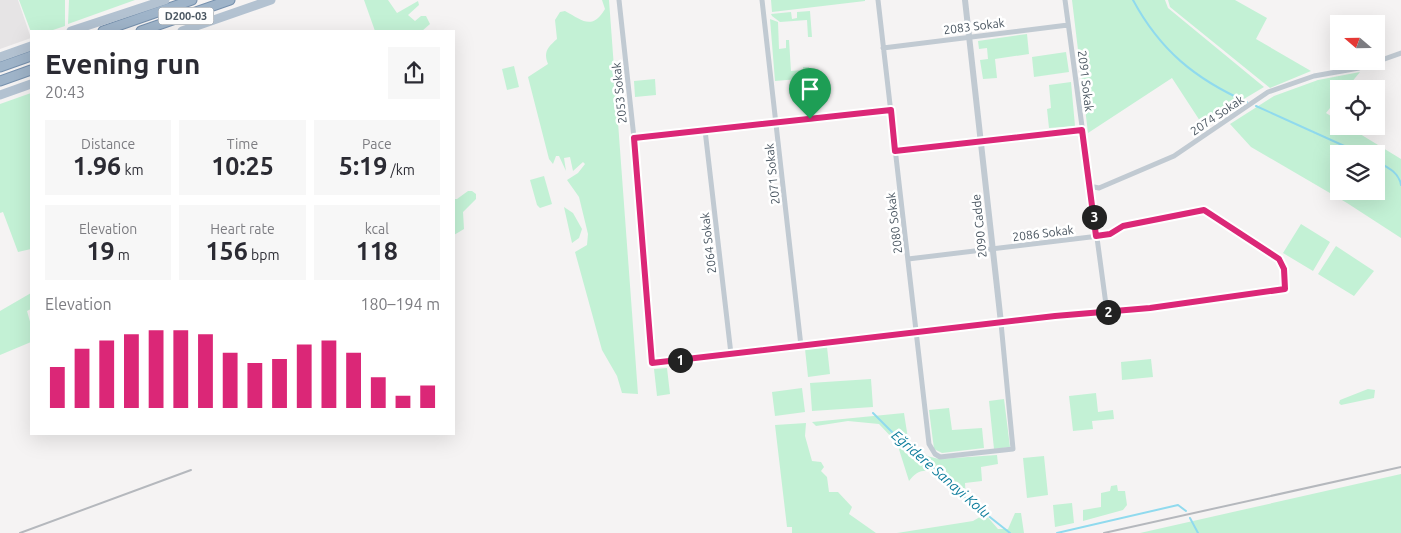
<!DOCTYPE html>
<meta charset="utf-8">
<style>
body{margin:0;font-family:Ubuntu,sans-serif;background:#f7f7f7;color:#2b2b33;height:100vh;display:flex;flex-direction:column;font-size:19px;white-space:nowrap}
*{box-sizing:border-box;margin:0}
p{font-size:16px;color:#7c7c81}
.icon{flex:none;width:28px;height:28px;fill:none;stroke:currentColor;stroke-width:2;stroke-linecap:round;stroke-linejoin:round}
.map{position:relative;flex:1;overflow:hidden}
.side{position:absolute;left:30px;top:30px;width:425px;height:405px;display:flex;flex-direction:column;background:#fff;border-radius:0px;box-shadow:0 5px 20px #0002}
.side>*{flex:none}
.needle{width:32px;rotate:290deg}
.fabs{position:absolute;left:1330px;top:15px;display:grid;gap:10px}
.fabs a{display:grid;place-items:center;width:55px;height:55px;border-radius:0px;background:#fff;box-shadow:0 5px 20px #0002;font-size:25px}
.pin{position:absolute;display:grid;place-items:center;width:42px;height:42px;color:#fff;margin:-51px -21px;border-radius:50% 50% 50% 0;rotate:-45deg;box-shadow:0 0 5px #0007}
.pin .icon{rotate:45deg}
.km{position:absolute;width:25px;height:25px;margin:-12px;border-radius:50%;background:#222;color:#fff;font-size:14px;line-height:25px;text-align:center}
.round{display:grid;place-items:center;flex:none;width:52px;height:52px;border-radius:0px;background:#f7f7f7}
.headline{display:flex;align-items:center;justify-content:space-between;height:85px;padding:0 15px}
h1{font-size:28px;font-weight:600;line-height:38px}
.metrics{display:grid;grid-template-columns:repeat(3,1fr);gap:8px;height:85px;padding:5px 15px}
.metrics div{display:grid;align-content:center;border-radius:0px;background:#f7f7f7;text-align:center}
.metrics b{font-size:25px;font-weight:600}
.metrics small{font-size:14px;font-weight:400}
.metrics p{font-size:14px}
.chart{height:140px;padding:10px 15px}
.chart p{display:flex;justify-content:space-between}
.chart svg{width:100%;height:90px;margin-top:5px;stroke:#db2777;stroke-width:6}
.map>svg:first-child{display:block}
.education{fill:#e6e4e5}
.green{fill:#c3f1d5;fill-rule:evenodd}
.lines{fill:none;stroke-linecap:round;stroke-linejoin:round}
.stream{stroke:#90daee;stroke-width:2}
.trunk-casing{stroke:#7690ad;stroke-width:11}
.minor{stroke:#c1cad2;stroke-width:5}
.tertiary{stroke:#c1cad2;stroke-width:6}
.primary{stroke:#b3c2d1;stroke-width:9}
.trunk{stroke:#9fb4c9;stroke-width:9}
.rail{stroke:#b5b8bd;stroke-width:2}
.route-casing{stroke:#fff;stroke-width:10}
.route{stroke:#db2777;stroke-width:6}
.labels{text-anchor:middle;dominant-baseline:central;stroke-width:5;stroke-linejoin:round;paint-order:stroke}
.shield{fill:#fff;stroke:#808990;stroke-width:1}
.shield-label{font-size:11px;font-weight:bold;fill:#4a5661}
.street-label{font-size:12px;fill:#4a5661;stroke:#fff}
.water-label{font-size:14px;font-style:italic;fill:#0c7c9b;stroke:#fff}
</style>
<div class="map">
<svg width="1401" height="533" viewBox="0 0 1401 533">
<rect width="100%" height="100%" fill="#f5f3f3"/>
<path class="education" d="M0,0H18L31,38L0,49Z"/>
<path class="green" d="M19,0H65V26L50,31L31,32Z
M69,0H135L68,24Z
M364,0H388L397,13L418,1L419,5L408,15L415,21L421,16H426L430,24L422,31H375Z
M602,0H609L638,394L622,393L617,376L602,350L575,252L587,245L588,234L579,197L567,180L578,173L585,164L583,162L573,171L570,157L564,158L566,171L559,156H556L553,164L549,159L528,77L548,64C543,52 548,47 557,39L555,20L560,12L565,11C582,20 592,31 605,9Z
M771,0H865V1L772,12Z
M1072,0H1165L1168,8L1264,87L1202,124L1172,78L1088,133Z
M1168,0H1235L1267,18L1256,39L1311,71L1270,88L1170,7Z
M810,11L812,37H808L807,20L780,22L772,16L771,14L791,12L792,19L797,18V12Z
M770,19L778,22L779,49L786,48V40H789L791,71L803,70V67H809L810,78L775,81Z
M1027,34L1029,54L995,59L997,78L983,79L980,60L988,59L987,48L979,49L978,41Z
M1066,52L1069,72L1034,77L1032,57Z
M514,66L519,87L507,90L502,69Z
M1360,72L1346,89H1339V97L1326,113L1339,121V126H1347L1401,159V238L1347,203L1251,147L1230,124L1274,96L1318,80ZM1339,154H1376V191H1339Z
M655,79L656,95L635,97L634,81Z
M1071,82L1075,126L1049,128L1047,109L1051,108L1049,85Z
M31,93V249L18,252L3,212L0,213V104Z
M544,176L552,204L540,208L537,205L530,180Z
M468,191H472L476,194V199L463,212L464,229L454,235V199H457Z
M564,207L573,213L582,229L579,238L572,243Z
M1301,224L1330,242L1313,271L1283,253Z
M1336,246L1374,271L1354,296L1318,274Z
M31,293V309L27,311L31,325V342L0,355V311Z
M827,347L830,374L808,377L805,349Z
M1151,359L1153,377L1122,380L1121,362Z
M667,368L670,394L657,396L654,369Z
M871,379L873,407L812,411L810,383Z
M802,388L805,412L775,416L772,392Z
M1368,389L1375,390L1374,398L1341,405L1339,403L1340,400Z
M1096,393L1098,412L1113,410L1114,419L1092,421L1093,429L1073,431L1069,396Z
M1004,399L1010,447L994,449L989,401Z
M949,408L952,430L982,428L984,448L942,453L934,449L929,410Z
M904,413L909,445L927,456L939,459L997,455L998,464L981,467L982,481L965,483L966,500C947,487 929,454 909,481L897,443L879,424L848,421L816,426L812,422Z
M806,423L805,436L812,461L821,462L824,467L821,471L827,477L829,492H838L852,507L849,514L876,533H792V527H787L775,425Z
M1044,456L1048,495L1027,498L1023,458Z
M1401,474V533H1140Z
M1117,485L1118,491H1125L1127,505L1123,510L1083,521V510L1101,507V493L1110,491L1111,486Z
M1072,503L1074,523L1055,527L1053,505Z
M1015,513H1021L1024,533H897L973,521L985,514L998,529H1008Z"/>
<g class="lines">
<path class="stream" d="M1133,0C1160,50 1195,79 1247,102
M1256,106L1362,154
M1376,161C1387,167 1399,172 1401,185
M873,413L902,442L926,460L957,491L1010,533
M1190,518L1198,533
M1057,533L1178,505L1186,511"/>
<g class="trunk-casing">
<path id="trunk" d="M103,31L192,0
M141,31L230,0
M0,67L31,56
M0,81L31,70"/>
</g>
<path class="minor" d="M619,0L634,138L652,363L1055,316L1150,308L1285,289L1284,269L1279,259L1211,213L1201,210L1123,226L1107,235L908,259
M762,0L801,346
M878,0L929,444L935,454L940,457L1013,449L1001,323
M1065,0L1107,312
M883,48L1068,25
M705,130L731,354
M634,138L891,110
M895,151L1082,130
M1089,186L1099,188L1174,156L1268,92L1314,76L1359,68L1401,53"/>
<path class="tertiary" d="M965,0L1001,323"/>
<path class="primary" d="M71,31L165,0
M182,31L271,0
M0,57L31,46
M0,95L31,84"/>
<use href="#trunk" class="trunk"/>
<path class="rail" d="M20,533L191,470
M1104,533L1401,467"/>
</g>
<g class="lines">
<g class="route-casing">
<path id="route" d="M891,110L895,151L1082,130L1096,236L1110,234L1123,226L1204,210L1279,259L1284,269L1285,289L1150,308L1055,316L652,363L634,138Z"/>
</g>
<use href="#route" class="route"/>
</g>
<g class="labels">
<rect class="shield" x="158.5" y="7.5" width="55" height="17" rx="4"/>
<g class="shield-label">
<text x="186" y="16">D200-03</text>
</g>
<g class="street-label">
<text transform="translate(974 26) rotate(-7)">2083 Sokak</text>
<text transform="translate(1086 81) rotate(83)">2091 Sokak</text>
<text transform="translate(619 93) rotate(-96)">2053 Sokak</text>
<text transform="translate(1217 115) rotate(-34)">2074 Sokak</text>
<text transform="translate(772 174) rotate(-96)">2071 Sokak</text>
<text transform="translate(894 223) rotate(-97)">2080 Sokak</text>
<text transform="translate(979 226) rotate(-96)">2090 Cadde</text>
<text transform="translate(1043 233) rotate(-7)">2086 Sokak</text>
<text transform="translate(708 243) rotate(-97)">2064 Sokak</text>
</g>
<g class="water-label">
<text transform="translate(941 474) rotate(41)">Eğridere Sanayi Kolu</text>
</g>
</g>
</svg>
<div class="fabs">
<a><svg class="needle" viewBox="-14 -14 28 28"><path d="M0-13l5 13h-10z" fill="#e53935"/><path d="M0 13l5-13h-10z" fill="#7c7c81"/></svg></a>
<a><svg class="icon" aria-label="locate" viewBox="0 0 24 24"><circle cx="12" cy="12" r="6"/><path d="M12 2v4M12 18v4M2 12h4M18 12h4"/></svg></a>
<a><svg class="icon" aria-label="layers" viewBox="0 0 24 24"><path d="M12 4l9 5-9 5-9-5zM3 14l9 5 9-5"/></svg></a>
</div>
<div class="pin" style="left:810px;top:119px;background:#1e9e55"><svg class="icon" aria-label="arrive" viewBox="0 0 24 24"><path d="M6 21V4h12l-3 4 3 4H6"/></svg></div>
<b class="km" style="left:680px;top:360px">1</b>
<b class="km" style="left:1108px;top:312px">2</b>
<b class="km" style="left:1094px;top:217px">3</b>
<section class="side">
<div class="headline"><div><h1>Evening run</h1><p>20:43</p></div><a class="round"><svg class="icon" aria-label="share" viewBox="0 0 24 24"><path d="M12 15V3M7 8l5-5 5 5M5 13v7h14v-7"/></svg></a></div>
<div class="metrics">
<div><p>Distance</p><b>1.96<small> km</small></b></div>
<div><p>Time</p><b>10:25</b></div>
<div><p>Pace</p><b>5:19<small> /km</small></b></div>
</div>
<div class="metrics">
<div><p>Elevation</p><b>19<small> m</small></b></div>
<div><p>Heart rate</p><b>156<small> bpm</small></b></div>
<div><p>kcal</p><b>118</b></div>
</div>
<div class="chart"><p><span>Elevation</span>180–194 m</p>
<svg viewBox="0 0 160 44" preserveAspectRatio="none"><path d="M5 44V24M15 44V15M25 44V11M35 44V8M45 44V6M55 44V6M65 44V8M75 44V17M85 44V22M95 44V20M105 44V13M115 44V11M125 44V17M135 44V29M145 44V38M155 44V33"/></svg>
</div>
</section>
</div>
